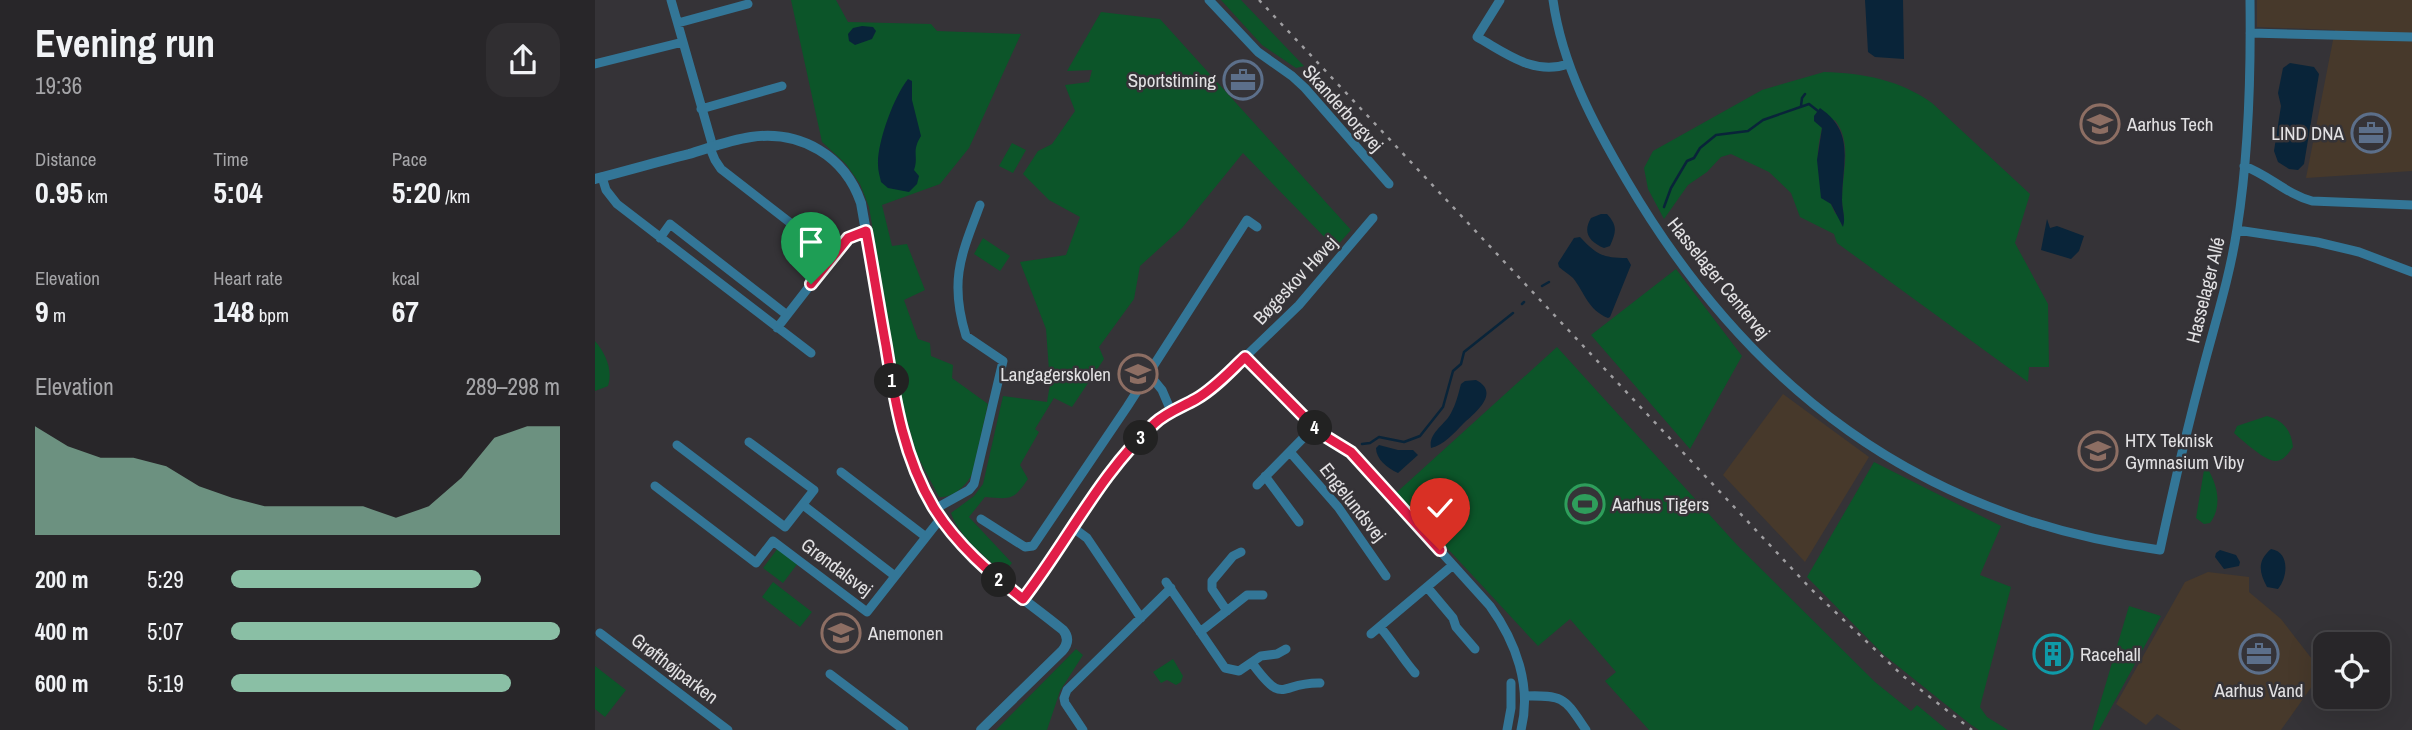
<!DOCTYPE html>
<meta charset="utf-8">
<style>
body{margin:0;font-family:"Archivo Narrow",sans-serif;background:#302e31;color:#f1f3f6;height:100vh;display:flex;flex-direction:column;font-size:26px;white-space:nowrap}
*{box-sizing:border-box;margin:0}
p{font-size:23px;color:#a5a5a8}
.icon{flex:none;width:38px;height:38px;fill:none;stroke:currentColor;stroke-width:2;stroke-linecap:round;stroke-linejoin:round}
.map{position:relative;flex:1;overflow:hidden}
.sheet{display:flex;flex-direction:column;background:#282629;width:595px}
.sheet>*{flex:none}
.controls{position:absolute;left:1718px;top:632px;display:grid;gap:14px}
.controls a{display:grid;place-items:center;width:77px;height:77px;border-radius:14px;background:#282629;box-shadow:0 7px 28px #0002,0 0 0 2px #444346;font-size:35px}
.pin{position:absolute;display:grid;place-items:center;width:60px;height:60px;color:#fff;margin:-72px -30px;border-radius:50% 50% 50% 0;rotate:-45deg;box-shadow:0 0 7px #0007}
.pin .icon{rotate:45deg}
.km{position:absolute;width:35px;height:35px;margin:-18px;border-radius:50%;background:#222;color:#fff;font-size:19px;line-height:35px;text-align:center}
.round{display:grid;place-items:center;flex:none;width:74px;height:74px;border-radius:21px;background:#302e31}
.overview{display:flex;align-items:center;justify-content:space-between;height:119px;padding:0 35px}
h1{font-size:38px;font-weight:700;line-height:52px}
.metrics{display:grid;grid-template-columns:repeat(3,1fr);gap:10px;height:119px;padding:7px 35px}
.metrics div{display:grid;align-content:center}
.metrics b{font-size:30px;font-weight:700}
.metrics small{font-size:19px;font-weight:400}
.metrics p{font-size:19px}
.chart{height:196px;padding:14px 35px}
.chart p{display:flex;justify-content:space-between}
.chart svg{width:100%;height:126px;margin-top:7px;fill:#8abfa5;opacity:.7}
ul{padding:0 35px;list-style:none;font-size:23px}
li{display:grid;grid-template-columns:112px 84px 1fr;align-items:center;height:52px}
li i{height:18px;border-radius:9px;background:#8abfa5}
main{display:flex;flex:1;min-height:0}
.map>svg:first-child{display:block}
.commercial{fill:#47392b}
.green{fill:#0c5529;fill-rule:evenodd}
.water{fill:#092439}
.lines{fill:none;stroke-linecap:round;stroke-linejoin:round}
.stream{stroke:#092439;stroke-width:2.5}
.minor{stroke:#337697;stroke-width:9}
.tertiary{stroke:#337697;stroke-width:10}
.rail{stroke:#9f9ea1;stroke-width:2.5;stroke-dasharray:3.5 7;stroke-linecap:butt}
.route-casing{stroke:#fff;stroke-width:14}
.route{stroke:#e11d48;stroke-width:9}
.labels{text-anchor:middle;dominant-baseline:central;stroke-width:5;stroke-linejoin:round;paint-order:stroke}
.poi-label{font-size:19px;fill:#e2e1e3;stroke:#353337;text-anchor:start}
.street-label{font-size:19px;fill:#e2e1e3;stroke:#353337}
</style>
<main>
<section class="sheet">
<div class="overview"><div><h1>Evening run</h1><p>19:36</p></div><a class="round"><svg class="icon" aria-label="share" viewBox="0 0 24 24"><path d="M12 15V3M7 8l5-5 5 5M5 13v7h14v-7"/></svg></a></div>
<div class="metrics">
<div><p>Distance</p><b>0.95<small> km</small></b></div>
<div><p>Time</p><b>5:04</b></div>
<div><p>Pace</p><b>5:20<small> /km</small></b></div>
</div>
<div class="metrics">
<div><p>Elevation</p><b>9<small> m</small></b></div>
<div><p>Heart rate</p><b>148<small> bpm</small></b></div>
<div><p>kcal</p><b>67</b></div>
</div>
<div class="chart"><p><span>Elevation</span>289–298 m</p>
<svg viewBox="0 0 160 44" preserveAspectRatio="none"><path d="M0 44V6L10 13L20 17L30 17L40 20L50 27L60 31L70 34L80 34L90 34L100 34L110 38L120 34L130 24L140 10L150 6L160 6V44z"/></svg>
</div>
<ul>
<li><b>200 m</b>5:29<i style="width:76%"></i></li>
<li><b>400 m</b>5:07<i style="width:100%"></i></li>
<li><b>600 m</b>5:19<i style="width:85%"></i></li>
</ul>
</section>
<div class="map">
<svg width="1817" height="730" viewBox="0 0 1817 730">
<rect width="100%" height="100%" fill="#353337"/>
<path class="commercial" d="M1662,0H1817V171L1711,178L1740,30L1662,27Z
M1188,394L1274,457L1210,562L1128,475Z
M1613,572L1654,577V592L1686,619L1727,672L1686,730H1586L1562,714L1551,725L1521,704L1590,582Z"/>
<path class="green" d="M196,0H241L253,22L336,24L342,31L426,34L374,148L345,184L287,205L297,246L312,244L330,290L309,300L323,339L335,343L336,356L358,365L357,378L393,404L377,474C371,486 358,498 344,497L322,455L308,406L274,207L265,184L251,164L227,142Z
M626,0H646L709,66L701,68L667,45Z
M506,12L565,19L756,230L740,248L648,153L587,228L545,266L539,299L504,347L509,359L477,407L459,398L440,429L444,432L425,465L433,479C418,501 416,499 390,497L374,517L417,563L408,573C390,556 364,537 356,513L379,496L388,484L408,396L452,402L455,384L451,329L425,262L471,255L485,217L454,200L428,174L443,151L457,144L480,111L470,85L494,82L497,70L472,71Z
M1229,72C1268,73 1305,80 1337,103L1435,194L1420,243L1453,304L1454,367H1434L1433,382L1242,243L1239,234L1205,217L1196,193L1174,172L1136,154L1126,157L1112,172L1093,185L1069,219L1053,189L1049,168L1058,151L1167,90ZM1240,120C1258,143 1247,173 1247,200C1247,210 1251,217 1247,226L1245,217L1240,213C1224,179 1218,165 1227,128L1225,125Z
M417,143L431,150L418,173L404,166Z
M388,238L415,256L405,271L379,254Z
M1081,269L1147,356L1095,449L996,335Z
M0,341C11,354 18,370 13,386L0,391Z
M962,347L1142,545L1280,682L1316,711L1322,705L1352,730H1054L1010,681L1021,672L975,619L943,646L801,493Z
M1672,416C1689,421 1696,430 1698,447C1694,452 1689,461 1681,461C1671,462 1647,440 1639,433L1642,426Z
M1279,462L1406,526L1385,575L1416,587L1385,707L1392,717L1413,730H1384L1375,724L1289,655L1212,577Z
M1609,470L1614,471C1623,487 1627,507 1615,523L1609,524L1601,518Z
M183,548L203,563L188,583L168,568Z
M178,582L217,612L205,627L167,597Z
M1534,606L1566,616L1504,730H1497Z
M481,649L488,655L465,691L452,730H401Z
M578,659L588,676L586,682L581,685L572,680L566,683L558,672Z
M0,666L31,690L10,717L0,709Z"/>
<path class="water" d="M1270,0H1308L1309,59L1280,57L1273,52Z
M267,26L278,27L281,31L277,39L260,45L254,41L253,34L258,28Z
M1695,63L1719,67L1724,74L1709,164L1703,170L1694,169L1683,162L1679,151L1686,106L1683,93L1688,68Z
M313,79L317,81V100L326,136C316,152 324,156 319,170L324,176L322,184L314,192L293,188L286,182C285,177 283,171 283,165C282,143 299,96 313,79Z
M1225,108C1261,133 1247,163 1247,200C1247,210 1251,218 1248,227L1236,204L1226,198L1222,160L1227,128L1219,121V116Z
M1006,214H1012C1023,226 1021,232 1015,246L1009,248C995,242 987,233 996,218Z
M1452,219L1455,228L1462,226L1489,236L1484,251L1476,259L1446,250Z
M985,237C1001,254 1007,258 1032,258L1036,265L1015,317L1013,318C993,310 990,293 978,278C974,274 968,271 964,267L963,263L979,238Z
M881,380C906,393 880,413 868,424C859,433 849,445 836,448C833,433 850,425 856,413C861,404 863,395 866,384L870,381Z
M784,445L803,450H818L823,455L803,473C792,468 781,459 781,448Z
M1676,549C1695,552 1693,577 1683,589L1672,587C1664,572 1662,561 1676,549Z
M1625,550L1641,555L1645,562L1644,566L1629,569L1620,557L1621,553Z"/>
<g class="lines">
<path class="stream" d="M1206,106L1207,98L1210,94
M1069,207L1076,188L1092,161L1099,158L1105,148L1121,135L1153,131L1168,120L1214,104L1223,111
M947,286L954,282
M927,304L929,302
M767,444L775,443L784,437L809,442L825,436L848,407L858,371L866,364L869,352L918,313"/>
<path class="minor" d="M76,0L118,147
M614,0L663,52L697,76L710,88L794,184
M905,0L882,37C911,53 939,76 973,64
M958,0C967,65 999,125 1032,181C1153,387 1324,518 1565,550C1578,489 1592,429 1608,369C1620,323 1635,276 1642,229C1654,154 1656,76 1655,0
M83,23L153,4
M1655,33L1817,37
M0,64L88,42
M106,109L187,86
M115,148L120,160L126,169L238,256
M1649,166C1674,175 1691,194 1717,201L1817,205
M7,177L11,190L22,204L216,353
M1642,230L1722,242L1764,252L1817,272
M65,238L75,224L192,315
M182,328L248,243L258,235L271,231
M650,357L725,433L756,452L895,606C921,642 937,686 926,730
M553,373L567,390L576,411
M82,445L190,527L219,490L154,442
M695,452L743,507L791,576
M246,472L331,537
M670,476L704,522
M662,485L719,427
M60,486L161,563L178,541L272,612L346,518
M208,505L300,576
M340,509L374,490L379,484L408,361L371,336C354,281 366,255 385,205
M386,519L430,547L438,546L532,407L652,220L662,227
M477,527L492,538L546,618
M571,582L630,668L644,671L666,656L682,654L691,649
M832,587L858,618L861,627L880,649
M428,599L457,562L493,502L542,442L560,422L614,391L650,357L704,305L778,218
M632,611L617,589V581L638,556L646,552
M785,627C798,642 807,658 820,673
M605,632L652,595H668
M5,633L133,730
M776,634L858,565
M657,663C690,708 684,682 725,683
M235,674L309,730
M930,696C970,695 969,698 991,730
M488,730L470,703L469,698L472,690L576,588
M912,730L916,708V683"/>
<path class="tertiary" d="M0,179C31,171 62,162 94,154C114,148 135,140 156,137C206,130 250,156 266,203C274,248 282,294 290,339C303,416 314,484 367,545C396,578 434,602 468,630C474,637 473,644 467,651L386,730"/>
<path class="rail" d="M664,0L1216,589L1308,676L1377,730"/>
</g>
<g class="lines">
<g class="route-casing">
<path id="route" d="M216,284L253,238L271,231C278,269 284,308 291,346C300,403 309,458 339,508C362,545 395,573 428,599C473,541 505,473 560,423C572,412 587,407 601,399C620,388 635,371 650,357L725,433L756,452L845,550"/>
</g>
<use href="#route" class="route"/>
</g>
<defs>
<g id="office-ring" transform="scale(2.0125)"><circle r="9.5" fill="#353337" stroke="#5c6f8a" stroke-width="1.5"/><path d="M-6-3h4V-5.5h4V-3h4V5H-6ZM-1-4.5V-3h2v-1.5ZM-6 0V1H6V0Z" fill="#5c6f8a"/></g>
<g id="university-ring" transform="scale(2.0125)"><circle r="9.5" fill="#353337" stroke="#8d6e63" stroke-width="1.5"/><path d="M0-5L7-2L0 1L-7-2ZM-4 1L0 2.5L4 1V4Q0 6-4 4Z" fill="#8d6e63"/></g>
<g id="school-ring" transform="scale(2.0125)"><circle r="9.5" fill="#353337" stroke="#8d6e63" stroke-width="1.5"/><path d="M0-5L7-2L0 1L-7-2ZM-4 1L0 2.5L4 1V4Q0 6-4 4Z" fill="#8d6e63"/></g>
<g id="stadium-ring" transform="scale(2.0125)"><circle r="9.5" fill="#353337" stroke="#2e9e5b" stroke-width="1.5"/><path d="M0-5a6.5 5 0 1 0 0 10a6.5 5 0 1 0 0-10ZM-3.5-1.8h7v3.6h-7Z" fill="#2e9e5b"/></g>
<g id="building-ring" transform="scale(2.0125)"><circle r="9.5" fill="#353337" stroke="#0f9aa8" stroke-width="1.5"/><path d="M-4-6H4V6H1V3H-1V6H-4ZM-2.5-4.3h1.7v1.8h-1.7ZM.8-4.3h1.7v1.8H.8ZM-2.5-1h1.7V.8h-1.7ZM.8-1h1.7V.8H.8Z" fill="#0f9aa8"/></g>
</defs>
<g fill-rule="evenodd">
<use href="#office-ring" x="648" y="80"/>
<use href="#university-ring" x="1505" y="124"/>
<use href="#office-ring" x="1776" y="133"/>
<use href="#school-ring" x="543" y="374"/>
<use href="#university-ring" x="1503" y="451"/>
<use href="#stadium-ring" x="990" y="504"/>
<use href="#school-ring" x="246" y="633"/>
<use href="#building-ring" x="1458" y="654"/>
<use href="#office-ring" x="1664" y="654"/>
</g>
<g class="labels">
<g class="poi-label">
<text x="621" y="80" text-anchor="end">Sportstiming</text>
<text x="1532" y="124">Aarhus Tech</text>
<text x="1749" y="133" text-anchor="end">LIND DNA</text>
<text x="516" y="374" text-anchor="end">Langagerskolen</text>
<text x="1530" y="440">HTX Teknisk<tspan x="1530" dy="22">Gymnasium Viby</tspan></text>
<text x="1017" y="504">Aarhus Tigers</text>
<text x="273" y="633">Anemonen</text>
<text x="1485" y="654">Racehall</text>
<text x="1664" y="690" text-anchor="middle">Aarhus Vand</text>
</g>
<g class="street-label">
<text transform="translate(748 108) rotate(48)">Skanderborgvej</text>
<text transform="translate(1124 278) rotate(51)">Hasselager Centervej</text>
<text transform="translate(700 280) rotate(-47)">Bøgeskov Høvej</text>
<text transform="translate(1610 290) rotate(-76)">Hasselager Allé</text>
<text transform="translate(758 502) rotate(52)">Engelundsvej</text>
<text transform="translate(242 567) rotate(37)">Grøndalsvej</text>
<text transform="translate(80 668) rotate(37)">Grøfthøjparken</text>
</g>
</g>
</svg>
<div class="controls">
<a><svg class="icon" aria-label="locate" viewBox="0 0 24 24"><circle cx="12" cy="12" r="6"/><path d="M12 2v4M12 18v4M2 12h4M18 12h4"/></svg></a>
</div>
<div class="pin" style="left:216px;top:284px;background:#1e9e55"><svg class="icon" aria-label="arrive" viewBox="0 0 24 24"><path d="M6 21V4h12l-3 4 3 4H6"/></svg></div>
<div class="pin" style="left:845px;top:550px;background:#d93025"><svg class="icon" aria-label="check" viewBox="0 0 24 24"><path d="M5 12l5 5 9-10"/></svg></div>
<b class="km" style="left:297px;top:381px">1</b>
<b class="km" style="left:404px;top:580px">2</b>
<b class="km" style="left:546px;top:438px">3</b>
<b class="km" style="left:720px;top:428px">4</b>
</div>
</main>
